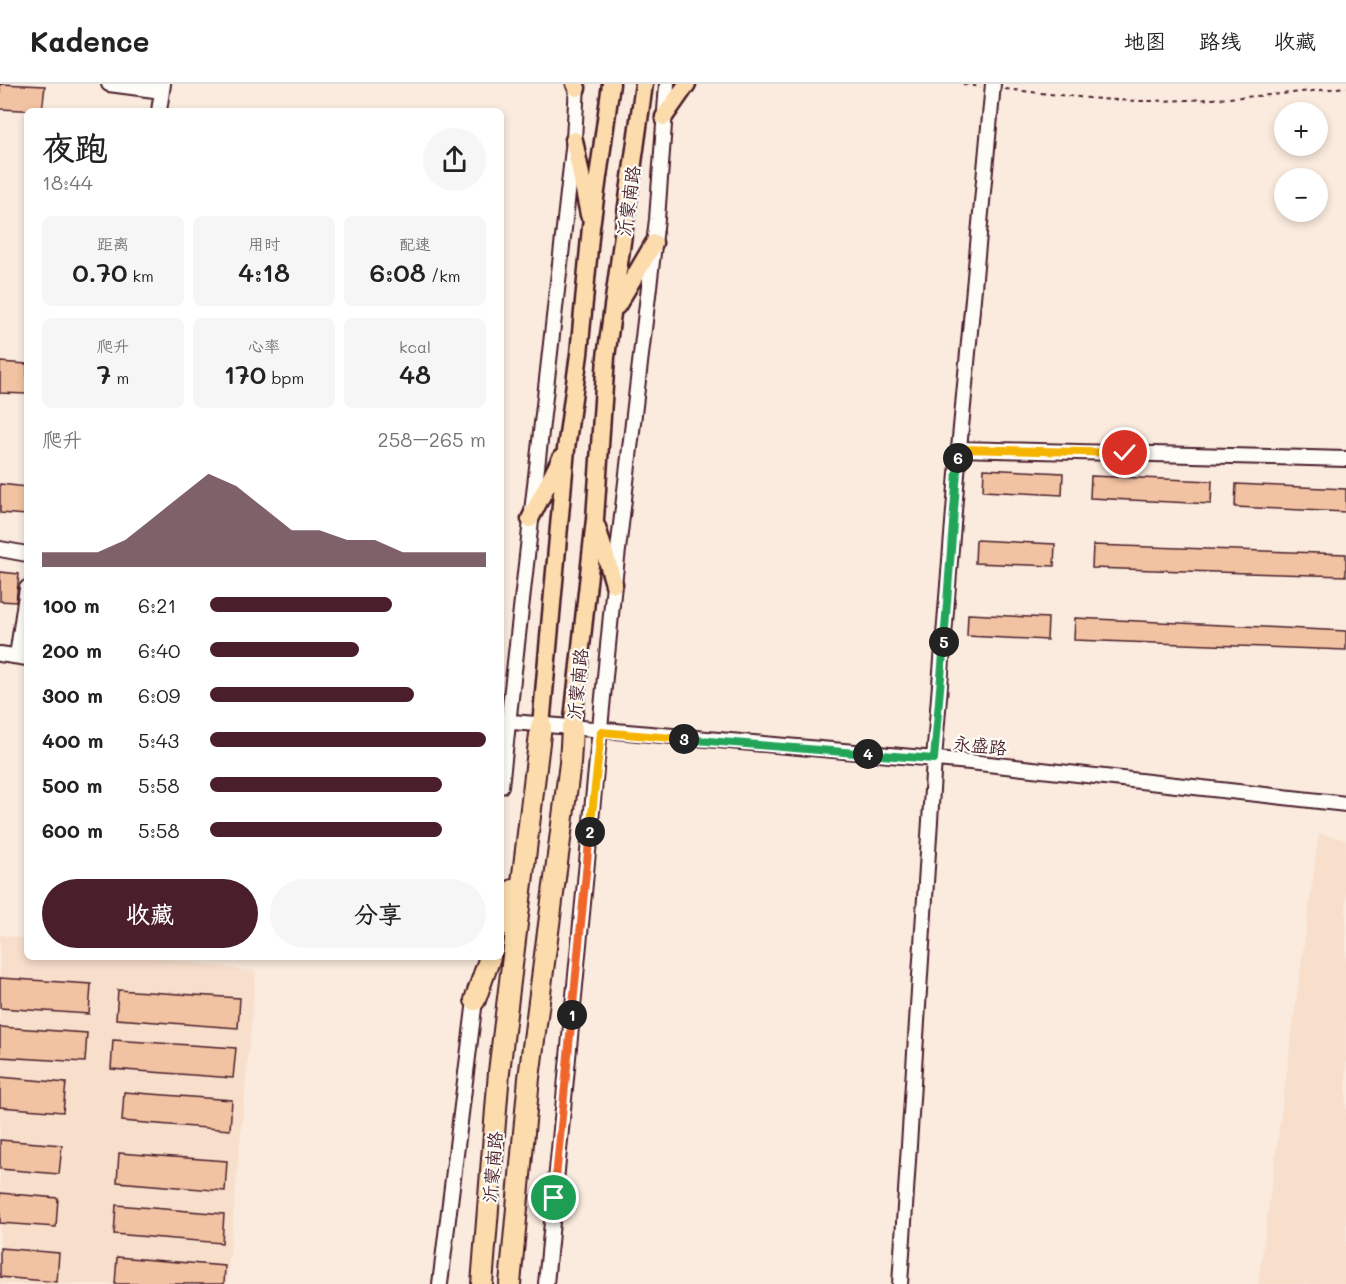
<!DOCTYPE html>
<html lang="zh">
<meta charset="utf-8">
<style>
body{margin:0;font-family:Mali,"LXGW WenKai TC",sans-serif;background:#f6f6f6;color:#222;height:100vh;display:flex;flex-direction:column;font-size:22px;white-space:nowrap}
*{box-sizing:border-box;margin:0}
p{font-size:20px;color:#767676}
.icon{flex:none;width:33px;height:33px;fill:none;stroke:currentColor;stroke-width:2;stroke-linecap:round;stroke-linejoin:round}
.map{position:relative;flex:1;overflow:hidden}
.sheet{position:absolute;left:24px;top:24px;width:480px;height:852px;display:flex;flex-direction:column;background:#fff;border-radius:9px;box-shadow:0 3px 9px #0003}
.sheet>*{flex:none}
.tools{position:absolute;left:1274px;top:18px;display:grid;gap:12px}
.tools a{display:grid;place-items:center;width:54px;height:54px;border-radius:50%;background:#fff;box-shadow:0 3px 9px #0003;font-size:30px}
.pin{position:absolute;display:grid;place-items:center;width:51px;height:51px;color:#fff;margin:-26px;border:3px solid #fff;border-radius:50%;box-shadow:0 2px 6px #0007}
.km{position:absolute;width:30px;height:30px;margin:-15px;border-radius:50%;background:#222;color:#fff;font-size:16px;line-height:30px;text-align:center}
.round{display:grid;place-items:center;flex:none;width:63px;height:63px;border-radius:32px;background:#f6f6f6}
.overview{display:flex;align-items:center;justify-content:space-between;height:102px;padding:0 18px}
h1{font-size:33px;font-weight:600;line-height:45px}
.figures{display:grid;grid-template-columns:repeat(3,1fr);gap:9px;height:102px;padding:6px 18px}
.figures div{display:grid;align-content:center;border-radius:9px;background:#f6f6f6;text-align:center}
.figures b{font-size:26px;font-weight:600}
.figures small{font-size:16px;font-weight:400}
.figures p{font-size:16px}
.chart{height:168px;padding:12px 18px}
.chart p{display:flex;justify-content:space-between}
.chart svg{width:100%;height:108px;margin-top:6px;fill:#4a1f2b;opacity:.7}
.action{display:flex;gap:12px;margin-top:auto;padding:12px 18px}
.action a{flex:1;height:69px;border-radius:36px;background:#4a1f2b;color:#fff;font-size:24px;font-weight:600;line-height:69px;text-align:center}
.action a+a{background:#f6f6f6;color:#222}
ul{padding:0 18px;list-style:none;font-size:20px}
li{display:grid;grid-template-columns:96px 72px 1fr;align-items:center;height:45px}
li i{height:15px;border-radius:8px;background:#4a1f2b}
header{display:flex;align-items:center;gap:36px;box-sizing:border-box;height:84px;padding:0 30px;background:#fff;border-bottom:2px solid #e0e0e0}
header strong{font-size:28px}
nav{display:flex;gap:33px;margin-inline-start:auto;font-size:21px}
.map>svg:first-child{display:block}
.built{fill:#f8dfcc}
.building{fill:#f2c3a2;stroke:#4a1f2b;stroke-width:1.5}
.lines{fill:none;stroke-linecap:round;stroke-linejoin:round}
.minor-casing{stroke:#4a1f2b;stroke-width:18}
.major-casing{stroke:#4a1f2b;stroke-width:21}
.highway-casing{stroke:#4a1f2b;stroke-width:24}
.path{stroke:#4a1f2b;stroke-width:2;stroke-dasharray:4.5 4.5;stroke-linecap:butt}
.minor{stroke:#fdfcf7;stroke-width:14}
.major{stroke:#fcdcac;stroke-width:16}
.highway{stroke:#fcdcac;stroke-width:20}
.split-1-casing{stroke:#fff;stroke-width:12}
.split-2-casing{stroke:#fff;stroke-width:12}
.split-3-casing{stroke:#fff;stroke-width:12}
.split-4-casing{stroke:#fff;stroke-width:12}
.split-5-casing{stroke:#fff;stroke-width:12}
.split-6-casing{stroke:#fff;stroke-width:12}
.split-7-casing{stroke:#fff;stroke-width:12}
.split-1{stroke:#f0652b;stroke-width:8}
.split-2{stroke:#f0652b;stroke-width:8}
.split-3{stroke:#f5b400;stroke-width:8}
.split-4{stroke:#22a559;stroke-width:8}
.split-5{stroke:#22a559;stroke-width:8}
.split-6{stroke:#22a559;stroke-width:8}
.split-7{stroke:#f5b400;stroke-width:8}
.labels{text-anchor:middle;dominant-baseline:central;stroke-width:4.5;stroke-linejoin:round;paint-order:stroke}
.street-label{font-size:18px;fill:#4a1f2b;stroke:#fdfcf7}
</style>
<header>
<strong>Kadence</strong>
<nav><a>地图</a><a>路线</a><a>收藏</a></nav>
</header>
<div class="map">
<svg width="1346" height="1200" viewBox="0 0 1346 1200">
<rect width="100%" height="100%" fill="#faebde"/>
<filter id="ink" filterUnits="userSpaceOnUse"><feTurbulence type="fractalNoise" baseFrequency=".0167" numOctaves="2"/><feDisplacementMap in="SourceGraphic" scale="12" xChannelSelector="R" yChannelSelector="G"/><feConvolveMatrix kernelMatrix="1 2 1 2 8 2 1 2 1" color-interpolation-filters="sRGB"/></filter>
<g filter="url(#ink)">
<path class="built" d="M1319,749L1346,756V1200H1258Z
M0,851L27,855V873H154L256,888L227,1200H0Z"/>
<path class="building" d="M0,0L45,2L42,27L0,25Z
M0,278L27,280V310L0,309Z
M984,385L1063,389L1062,411L983,407Z
M1091,392L1212,397L1211,420L1090,414Z
M0,400L27,403V431L0,429Z
M1236,400L1346,405V428L1235,423Z
M976,456L1055,460L1054,482L975,479Z
M1093,461L1346,470V492L1092,484Z
M0,488L19,490L16,518L0,517Z
M968,530L1048,534L1047,556L967,552Z
M1075,534L1346,547V566L1074,556Z
M0,894L91,900L89,930L0,924Z
M118,906L240,914L238,944L116,935Z
M0,943L87,949L85,978L0,973Z
M113,956L236,964L233,994L111,985Z
M0,993L66,999L63,1028L0,1023Z
M124,1008L232,1016L230,1046L122,1037Z
M0,1056L62,1061L59,1090L0,1085Z
M119,1069L227,1077L225,1107L117,1098Z
M0,1109L58,1114L56,1143L0,1139Z
M116,1121L224,1130L222,1159L114,1150Z
M0,1164L59,1169L57,1198L0,1193Z
M117,1173L225,1182L224,1200H115Z"/>
<g class="lines">
<g class="minor-casing">
<path id="minor" d="M109,0L162,7L163,0
M159,27L162,7
M959,365L1346,375
M0,465L27,470
M0,570L27,574
M17,572L27,504
M501,637L970,678L1346,720
M501,702L574,56L577,0
M440,1200L476,908
M546,1200L614,500L657,135L667,0
M900,1200L934,675L959,365L993,0"/>
</g>
<g class="major-casing">
<path id="major" d="M575,0L577,4
M664,33L687,0
M574,56L589,131
M617,222L654,159
M530,435L561,374
M597,443L614,500
M541,642L566,365L579,270L591,143L611,0
M572,645L595,435L606,273L644,0"/>
</g>
<g class="highway-casing">
<path id="highway" d="M501,841L513,806
M475,916L490,873
M482,1200L499,988L541,642
M510,1200L529,994L570,679L572,645"/>
</g>
<path class="path" d="M963,0L981,3
M1005,5C1053,10 1102,17 1150,17C1215,16 1282,11 1346,3"/>
<use href="#minor" class="minor"/>
<use href="#major" class="major"/>
<use href="#highway" class="highway"/>
</g>
</g>
<g class="lines" filter="url(#ink)">
<g class="split-1-casing">
<path id="split-1" d="M554,1114L572,931"/>
</g>
<g class="split-2-casing">
<path id="split-2" d="M572,931L590,748"/>
</g>
<g class="split-3-casing">
<path id="split-3" d="M590,748L601,648L684,655"/>
</g>
<g class="split-4-casing">
<path id="split-4" d="M684,655L868,670"/>
</g>
<g class="split-5-casing">
<path id="split-5" d="M868,670L934,675L944,558"/>
</g>
<g class="split-6-casing">
<path id="split-6" d="M944,558L958,374"/>
</g>
<g class="split-7-casing">
<path id="split-7" d="M958,374L959,365L1125,369"/>
</g>
<use href="#split-1" class="split-1"/>
<use href="#split-2" class="split-2"/>
<use href="#split-3" class="split-3"/>
<use href="#split-4" class="split-4"/>
<use href="#split-5" class="split-5"/>
<use href="#split-6" class="split-6"/>
<use href="#split-7" class="split-7"/>
</g>
<g class="labels">
<g class="street-label">
<text transform="translate(628 117) rotate(-82)">沂蒙南路</text>
<text transform="translate(577 600) rotate(-84)">沂蒙南路</text>
<text transform="translate(980 661) rotate(6)">永盛路</text>
<text transform="translate(492 1083) rotate(-85)">沂蒙南路</text>
</g>
</g>
</svg>
<div class="tools">
<a>+</a>
<a>−</a>
</div>
<div class="pin" style="left:554px;top:1114px;background:#1e9e55"><svg class="icon" aria-label="arrive" viewBox="0 0 24 24"><path d="M6 21V4h12l-3 4 3 4H6"/></svg></div>
<div class="pin" style="left:1125px;top:369px;background:#d93025"><svg class="icon" aria-label="check" viewBox="0 0 24 24"><path d="M5 12l5 5 9-10"/></svg></div>
<b class="km" style="left:572px;top:931px">1</b>
<b class="km" style="left:590px;top:748px">2</b>
<b class="km" style="left:684px;top:655px">3</b>
<b class="km" style="left:868px;top:670px">4</b>
<b class="km" style="left:944px;top:558px">5</b>
<b class="km" style="left:958px;top:374px">6</b>
<section class="sheet">
<div class="overview"><div><h1>夜跑</h1><p>18:44</p></div><a class="round"><svg class="icon" aria-label="share" viewBox="0 0 24 24"><path d="M12 15V3M7 8l5-5 5 5M5 13v7h14v-7"/></svg></a></div>
<div class="figures">
<div><p>距离</p><b>0.70<small> km</small></b></div>
<div><p>用时</p><b>4:18</b></div>
<div><p>配速</p><b>6:08<small> /km</small></b></div>
</div>
<div class="figures">
<div><p>爬升</p><b>7<small> m</small></b></div>
<div><p>心率</p><b>170<small> bpm</small></b></div>
<div><p>kcal</p><b>48</b></div>
</div>
<div class="chart"><p><span>爬升</span>258–265 m</p>
<svg viewBox="0 0 160 44" preserveAspectRatio="none"><path d="M0 44V38L10 38L20 38L30 33L40 24L50 15L60 6L70 11L80 20L90 29L100 29L110 33L120 33L130 38L140 38L150 38L160 38V44z"/></svg>
</div>
<ul>
<li><b>100 m</b>6:21<i style="width:66%"></i></li>
<li><b>200 m</b>6:40<i style="width:54%"></i></li>
<li><b>300 m</b>6:09<i style="width:74%"></i></li>
<li><b>400 m</b>5:43<i style="width:100%"></i></li>
<li><b>500 m</b>5:58<i style="width:84%"></i></li>
<li><b>600 m</b>5:58<i style="width:84%"></i></li>
</ul>
<div class="action"><a>收藏</a><a>分享</a></div>
</section>
</div>
